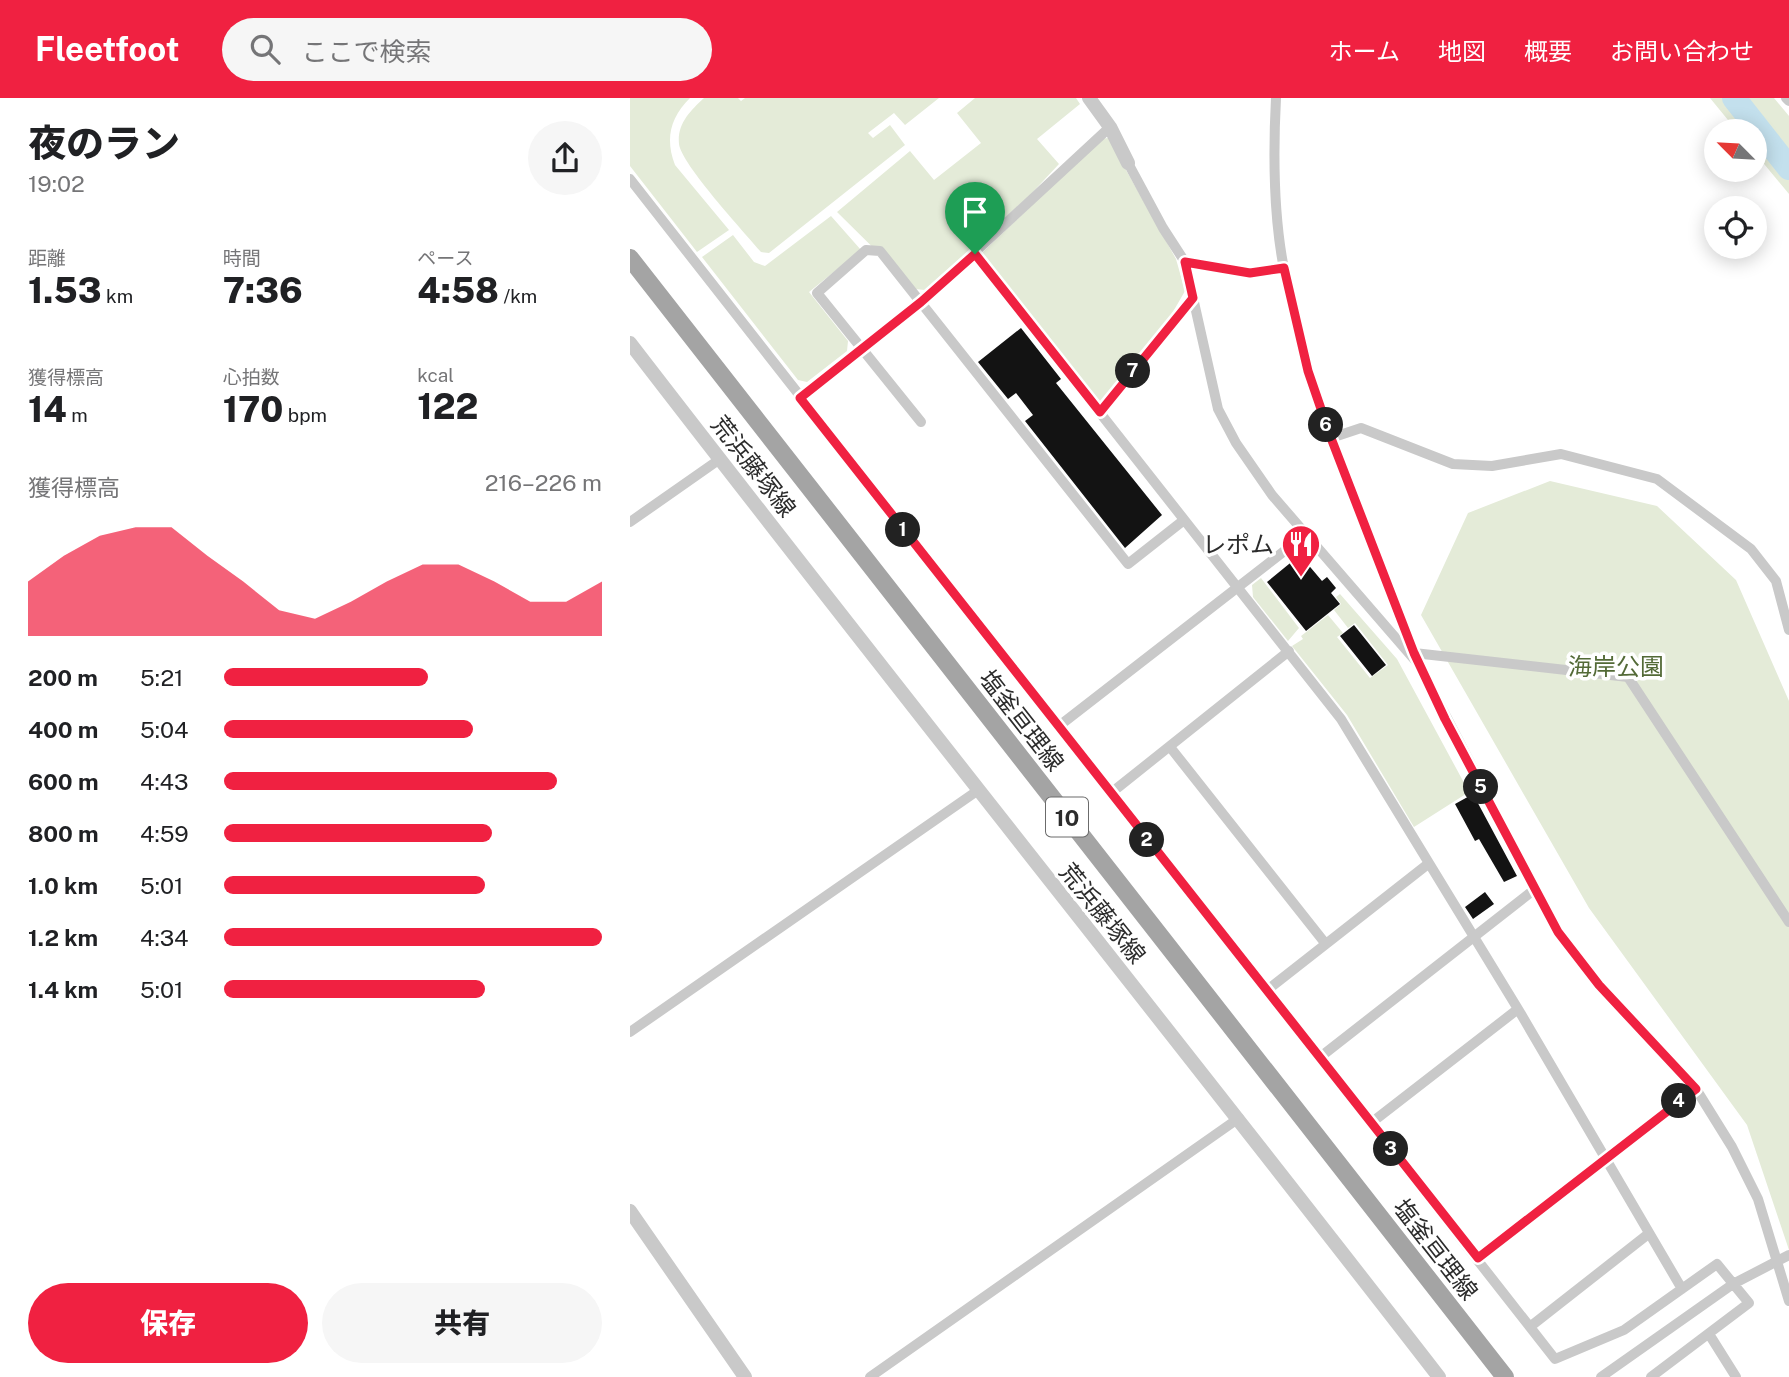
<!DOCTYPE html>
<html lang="ja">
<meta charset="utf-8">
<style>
body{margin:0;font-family:"Public Sans","Noto Sans JP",sans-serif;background:#f6f6f6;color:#202124;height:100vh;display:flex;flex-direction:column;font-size:26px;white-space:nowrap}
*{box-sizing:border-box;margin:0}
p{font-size:23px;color:#757577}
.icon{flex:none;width:38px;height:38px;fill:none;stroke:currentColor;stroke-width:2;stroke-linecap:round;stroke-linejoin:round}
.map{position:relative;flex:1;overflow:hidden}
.sheet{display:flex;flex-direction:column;background:#fff;width:630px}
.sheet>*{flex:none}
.needle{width:46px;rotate:294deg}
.buttons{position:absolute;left:1074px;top:21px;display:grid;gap:14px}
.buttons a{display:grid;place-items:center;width:63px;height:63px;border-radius:50%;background:#fff;box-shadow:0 4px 18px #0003;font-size:35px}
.pin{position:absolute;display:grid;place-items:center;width:60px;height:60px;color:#fff;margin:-72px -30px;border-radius:50% 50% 50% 0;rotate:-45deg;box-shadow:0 0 7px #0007}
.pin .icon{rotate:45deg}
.km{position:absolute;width:35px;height:35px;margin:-18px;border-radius:50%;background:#222;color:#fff;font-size:19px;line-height:35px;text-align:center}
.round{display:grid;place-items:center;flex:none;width:74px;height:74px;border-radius:37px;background:#f6f6f6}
.head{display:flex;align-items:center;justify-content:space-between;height:119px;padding:0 28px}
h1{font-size:38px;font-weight:800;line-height:52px}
.figures{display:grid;grid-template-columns:repeat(3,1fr);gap:10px;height:119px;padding:7px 28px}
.figures div{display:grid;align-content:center}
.figures b{font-size:35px;font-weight:800}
.figures small{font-size:19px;font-weight:400}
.figures p{font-size:19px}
.chart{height:196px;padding:14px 28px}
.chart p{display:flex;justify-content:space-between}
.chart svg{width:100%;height:126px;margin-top:7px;fill:#f02141;opacity:.7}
.action{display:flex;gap:14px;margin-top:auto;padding:14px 28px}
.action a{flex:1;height:80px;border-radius:42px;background:#f02141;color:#fff;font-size:28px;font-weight:800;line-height:80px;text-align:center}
.action a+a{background:#f6f6f6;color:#202124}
ul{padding:0 28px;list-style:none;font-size:23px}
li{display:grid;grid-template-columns:112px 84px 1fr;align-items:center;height:52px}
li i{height:18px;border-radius:9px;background:#f02141}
header{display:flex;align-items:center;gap:42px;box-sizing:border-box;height:98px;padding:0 35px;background:#f02141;color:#fff}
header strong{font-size:33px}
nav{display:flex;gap:38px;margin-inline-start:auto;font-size:24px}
.search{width:490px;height:63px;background:#f6f6f6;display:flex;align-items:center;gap:18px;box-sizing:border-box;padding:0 24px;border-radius:38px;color:#757577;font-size:26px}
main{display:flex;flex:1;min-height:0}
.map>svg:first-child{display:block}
.green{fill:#e4ebd8}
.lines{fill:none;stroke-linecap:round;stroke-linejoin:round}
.river{stroke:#c3e0ed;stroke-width:24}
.building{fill:#131313}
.minor{stroke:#c9c9c9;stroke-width:10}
.tertiary{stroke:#c9c9c9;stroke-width:14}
.primary{stroke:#a4a4a4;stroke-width:18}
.route-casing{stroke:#fff;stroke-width:14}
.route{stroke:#f02141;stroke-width:9}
.labels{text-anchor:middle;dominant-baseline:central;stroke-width:7;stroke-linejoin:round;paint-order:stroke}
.shield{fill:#fff;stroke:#6b6b6b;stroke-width:2}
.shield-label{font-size:23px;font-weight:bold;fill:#2c2c2c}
.street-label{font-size:24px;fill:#2c2c2c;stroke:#fff}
.poi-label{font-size:24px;fill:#2c2c2c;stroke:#fff;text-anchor:end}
.park-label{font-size:24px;fill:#536a37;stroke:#fff}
</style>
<header>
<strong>Fleetfoot</strong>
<div class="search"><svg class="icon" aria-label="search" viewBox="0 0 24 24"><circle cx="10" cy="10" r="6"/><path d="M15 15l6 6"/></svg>ここで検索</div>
<nav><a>ホーム</a><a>地図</a><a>概要</a><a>お問い合わせ</a></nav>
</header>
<main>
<section class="sheet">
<div class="head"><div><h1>夜のラン</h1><p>19:02</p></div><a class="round"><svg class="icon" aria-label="share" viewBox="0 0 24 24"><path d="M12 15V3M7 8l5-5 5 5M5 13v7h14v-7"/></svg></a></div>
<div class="figures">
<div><p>距離</p><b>1.53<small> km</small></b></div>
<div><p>時間</p><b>7:36</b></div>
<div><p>ペース</p><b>4:58<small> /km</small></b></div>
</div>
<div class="figures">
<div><p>獲得標高</p><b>14<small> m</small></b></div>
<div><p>心拍数</p><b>170<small> bpm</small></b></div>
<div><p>kcal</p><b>122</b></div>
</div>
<div class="chart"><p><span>獲得標高</span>216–226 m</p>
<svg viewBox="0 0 160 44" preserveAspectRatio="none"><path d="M0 44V25L10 16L20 9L30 6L40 6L50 16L60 25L70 35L80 38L90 32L100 25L110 19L120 19L130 25L140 32L150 32L160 25V44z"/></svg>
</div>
<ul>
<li><b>200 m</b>5:21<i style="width:54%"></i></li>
<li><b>400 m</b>5:04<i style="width:66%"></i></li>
<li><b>600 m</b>4:43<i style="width:88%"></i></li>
<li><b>800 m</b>4:59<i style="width:71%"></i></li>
<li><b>1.0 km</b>5:01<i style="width:69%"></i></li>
<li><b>1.2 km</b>4:34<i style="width:100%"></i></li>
<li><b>1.4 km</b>5:01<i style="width:69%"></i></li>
</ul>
<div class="action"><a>保存</a><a>共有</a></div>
</section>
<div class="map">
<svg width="1159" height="1279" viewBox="0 0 1159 1279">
<rect width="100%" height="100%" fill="#fff"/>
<path class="green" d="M0,0H60C40,20 35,41 45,67L99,132L67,154L0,68Z
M74,0H108L111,3L115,0H309L275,27L264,15L238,35L243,40L260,27L275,47L139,155L131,154C115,135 51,66 49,46C47,26 60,13 74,0Z
M345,0H446L450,6L407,41L429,66L400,97L295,192L285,191L207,114L280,53L304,82L351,45L327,15Z
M1080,0H1144L1159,18V96L1125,55V33H1107Z
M478,40L546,161L555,193L540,219L473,304H463L353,162V154L471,41Z
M201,118L231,152L179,194L218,243L217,253L177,284L168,282L72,159L103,137L124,164L135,168Z
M920,383L1027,408L1106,482L1159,603V1152L1117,1027L959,810L791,517L838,415Z
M631,480L669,530L658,543L623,499L622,487Z
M710,496L767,561L839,694L784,729L717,617L662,548L673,541L671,538L698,517L713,535L707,539L740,580L758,567L725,525L718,530L704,512L711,506L706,499Z"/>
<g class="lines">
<path class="river" d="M1104,0L1159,70"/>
</g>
<path class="building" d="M391,230L431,281L426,285L532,417L495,450L395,323L403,317L386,295L378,301L348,264Z
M670,457L692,483L697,479L706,490L701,495L710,506L676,533L637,484Z
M724,527L756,567L742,578L710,538Z
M843,696L887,778L874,784L849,741L845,743L825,706Z
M855,794L864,806L843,821L835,809Z"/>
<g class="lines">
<path class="minor" d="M646,0C643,57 643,119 655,176C681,308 736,433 786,559
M1156,0L1159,3
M498,65L533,130L555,164L588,311L606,345L642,397L790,568L928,834L969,887L1066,991L1102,1049L1128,1101L1159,1203
M0,81L925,1261L994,1232L1087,1166L1119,1205L1021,1279
M345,156L711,621L888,911L1052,1191
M555,164L620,175L654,170
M170,300L291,204L480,29
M470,314L563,200
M291,324L187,195L236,152L250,153L498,466L554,422
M701,340L731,330L823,366L862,368L931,356L1027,381L1121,451L1146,483L1159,532
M0,424L90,361
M784,555L998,579L1159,824
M429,628L675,437
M540,649L695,845
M481,695L659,553
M636,893L798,766
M0,934L347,693
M689,960L905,791
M741,1025L888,911
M848,1160L1066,991
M901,1228L1017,1137
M1079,1236L1106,1279
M240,1279L609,1020
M971,1279L1103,1186L1159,1157"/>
<path class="tertiary" d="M459,0L480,29L498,65
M0,245C267,592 541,933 809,1279
M0,1113L115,1279"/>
<path class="primary" d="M0,160L875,1279"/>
</g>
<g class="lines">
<g class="route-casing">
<path id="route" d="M345,156L470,314L563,200L555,164L620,175L654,170L678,273L701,340L784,555L815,621L928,834L969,887L1066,991L848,1160L170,300L291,204Z"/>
</g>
<use href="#route" class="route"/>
</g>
<defs>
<g id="restaurant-pin" transform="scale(2.0125)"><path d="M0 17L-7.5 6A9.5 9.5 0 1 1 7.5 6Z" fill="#f02141" stroke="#fff"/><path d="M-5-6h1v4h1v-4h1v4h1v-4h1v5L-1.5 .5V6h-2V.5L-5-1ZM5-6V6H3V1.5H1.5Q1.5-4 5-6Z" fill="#fff"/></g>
</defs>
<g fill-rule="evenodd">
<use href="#restaurant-pin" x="671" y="446"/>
</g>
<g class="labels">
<rect class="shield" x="416" y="699.5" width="42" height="39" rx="5"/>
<g class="shield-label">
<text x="437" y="719">10</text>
</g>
<g class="street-label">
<text transform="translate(124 368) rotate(52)">荒浜藤塚線</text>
<text transform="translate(392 622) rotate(52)">塩釜亘理線</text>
<text transform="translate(473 815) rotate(51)">荒浜藤塚線</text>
<text transform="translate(806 1151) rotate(52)">塩釜亘理線</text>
</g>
<g class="poi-label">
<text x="644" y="446">レポム</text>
</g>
<g class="park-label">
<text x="986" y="568">海岸公園</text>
</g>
</g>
</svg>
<div class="buttons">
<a><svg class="needle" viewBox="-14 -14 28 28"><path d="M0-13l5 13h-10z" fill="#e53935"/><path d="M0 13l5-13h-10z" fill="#757577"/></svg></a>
<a><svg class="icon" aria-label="locate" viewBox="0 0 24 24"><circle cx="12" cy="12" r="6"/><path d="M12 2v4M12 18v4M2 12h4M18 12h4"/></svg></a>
</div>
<div class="pin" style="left:345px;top:156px;background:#1e9e55"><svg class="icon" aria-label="arrive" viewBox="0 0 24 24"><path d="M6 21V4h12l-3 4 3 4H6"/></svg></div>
<b class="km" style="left:273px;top:432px">1</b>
<b class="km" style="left:517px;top:742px">2</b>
<b class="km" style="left:761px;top:1051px">3</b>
<b class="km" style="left:1049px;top:1003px">4</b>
<b class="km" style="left:851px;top:689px">5</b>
<b class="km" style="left:696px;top:327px">6</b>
<b class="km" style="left:503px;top:273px">7</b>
</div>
</main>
